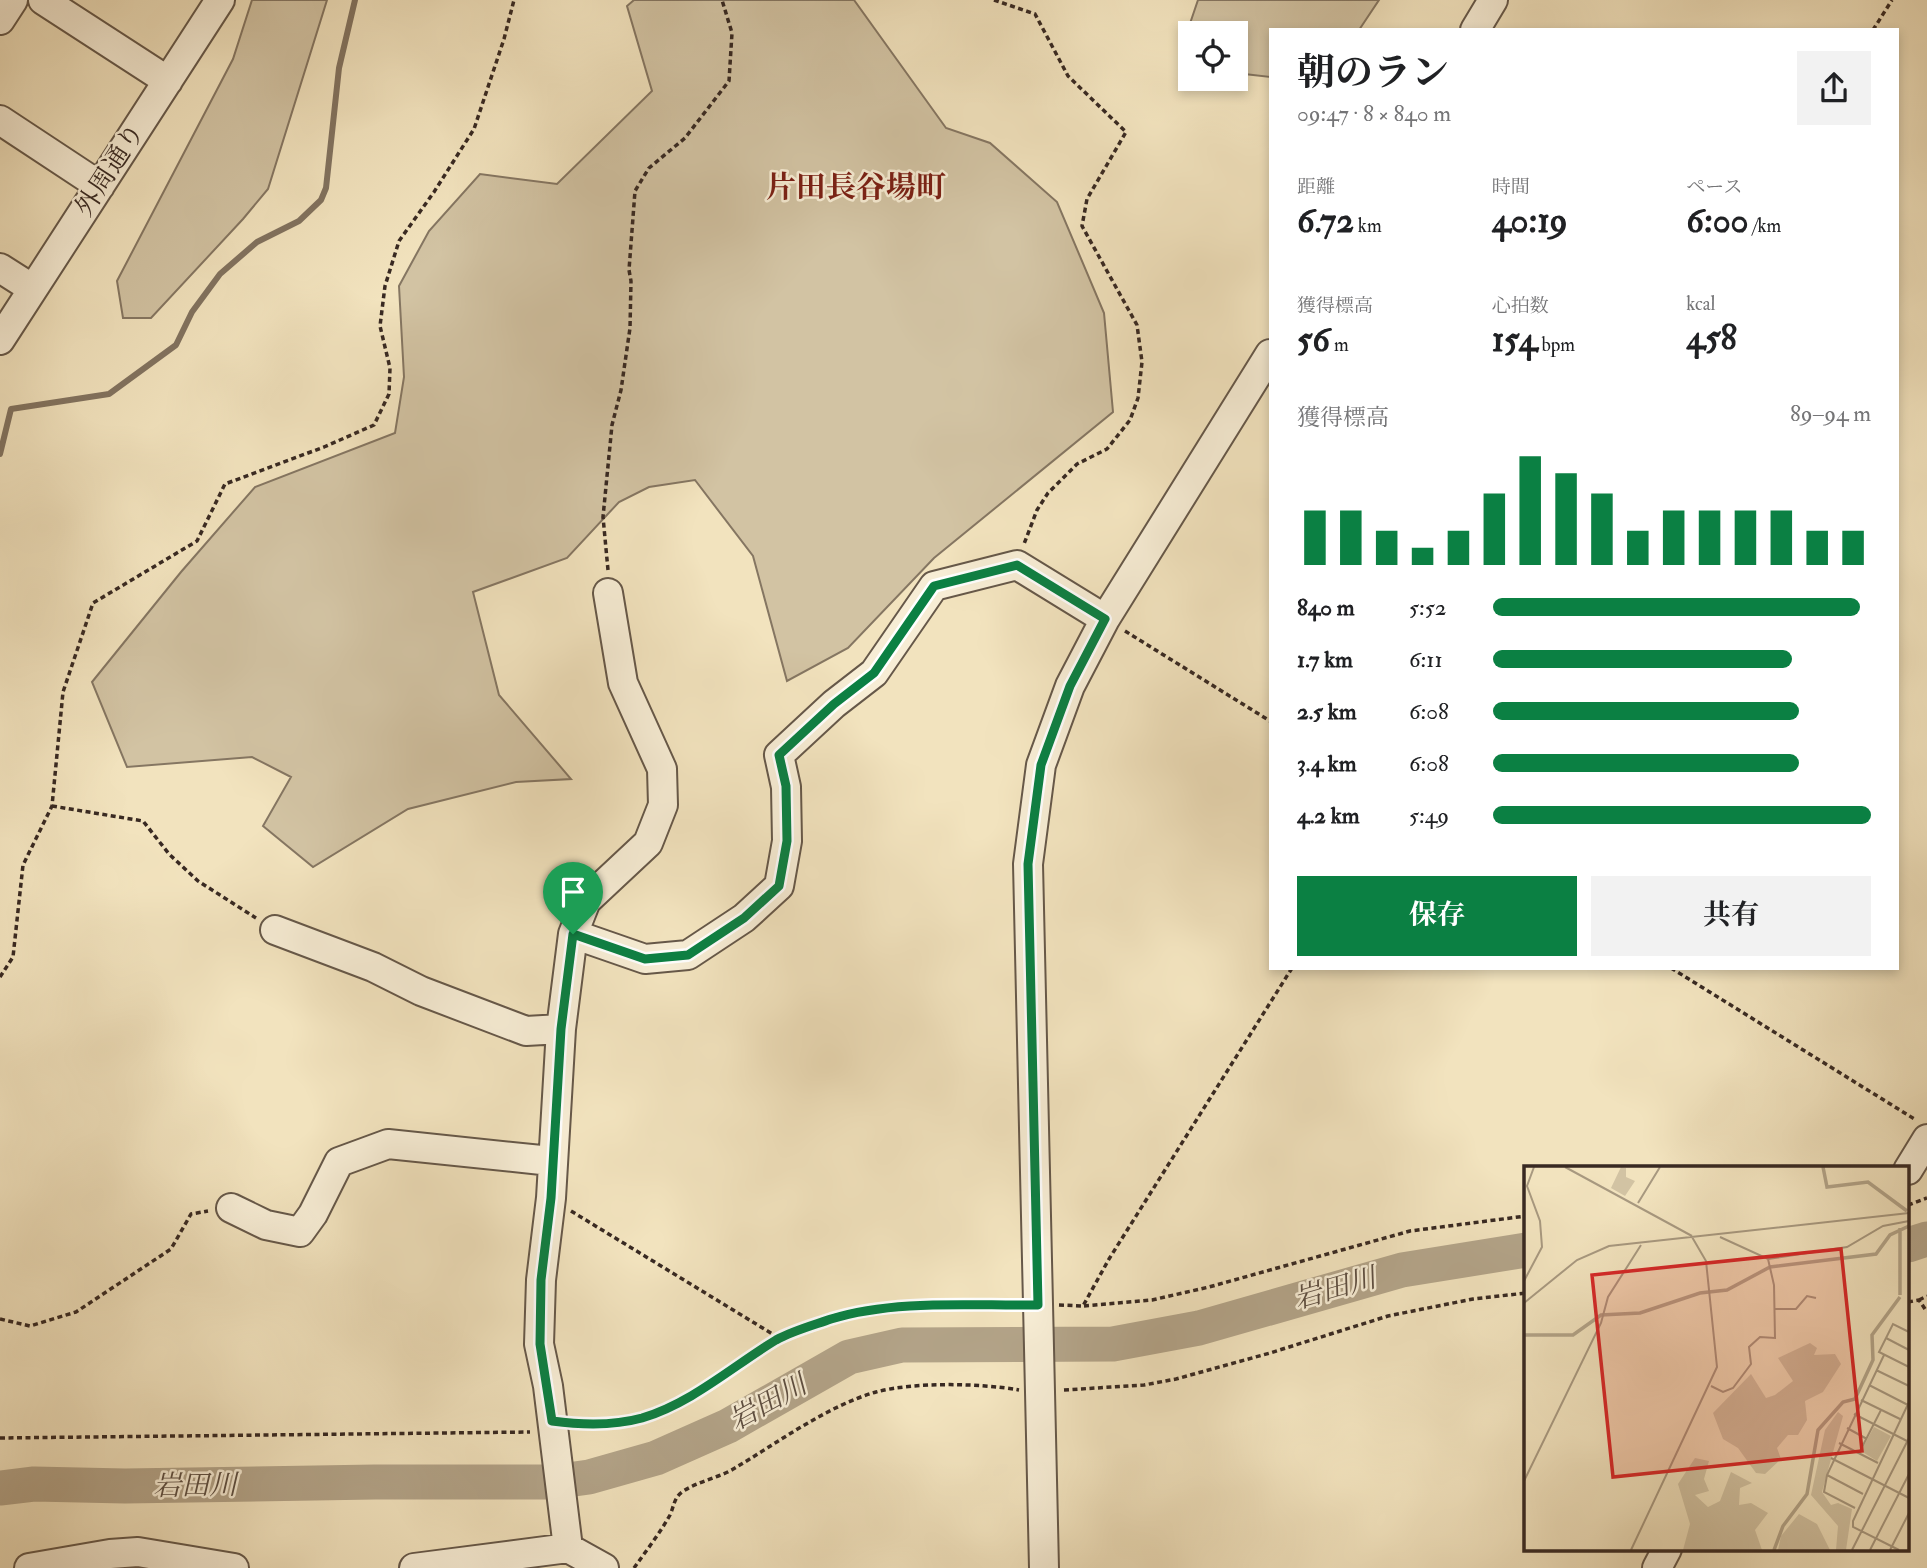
<!DOCTYPE html>
<html lang="ja">
<meta charset="utf-8">
<style>
body{margin:0;font-family:"IM FELL Double Pica","Noto Serif JP",serif;background:#f2f2f2;color:#202124;height:100vh;display:flex;flex-direction:column;font-size:26px;white-space:nowrap}
*{box-sizing:border-box;margin:0}
p{font-size:23px;color:#757577}
.icon{flex:none;width:38px;height:38px;fill:none;stroke:currentColor;stroke-width:2;stroke-linecap:round;stroke-linejoin:round}
.map{position:relative;flex:1;overflow:hidden}
.drawer{position:absolute;left:1269px;top:28px;width:630px;height:942px;display:flex;flex-direction:column;background:#fff;border-radius:0px;box-shadow:0 4px 10px #0003}
.drawer>*{flex:none}
.fabs{position:absolute;left:1178px;top:21px;display:grid;gap:14px}
.fabs a{display:grid;place-items:center;width:70px;height:70px;border-radius:0px;background:#fff;box-shadow:0 4px 10px #0003;font-size:35px}
.pin{position:absolute;display:grid;place-items:center;width:60px;height:60px;color:#fff;margin:-72px -30px;border-radius:50% 50% 50% 0;rotate:-45deg;box-shadow:0 0 7px #0007}
.pin .icon{rotate:45deg}
.round{display:grid;place-items:center;flex:none;width:74px;height:74px;border-radius:0px;background:#f2f2f2}
.summary{display:flex;align-items:center;justify-content:space-between;height:119px;padding:0 28px}
h1{font-size:38px;font-weight:700;line-height:52px}
.metrics{display:grid;grid-template-columns:repeat(3,1fr);gap:10px;height:119px;padding:7px 28px}
.metrics div{display:grid;align-content:center}
.metrics b{font-size:35px;font-weight:700}
.metrics small{font-size:19px;font-weight:400}
.metrics p{font-size:19px}
.chart{height:196px;padding:14px 28px}
.chart p{display:flex;justify-content:space-between}
.chart svg{width:100%;height:126px;margin-top:7px;stroke:#0b8043;stroke-width:6}
.action{display:flex;gap:14px;margin-top:auto;padding:14px 28px}
.action a{flex:1;height:80px;border-radius:0px;background:#0b8043;color:#fff;font-size:28px;font-weight:700;line-height:80px;text-align:center}
.action a+a{background:#f2f2f2;color:#202124}
ul{padding:0 28px;list-style:none;font-size:23px}
li{display:grid;grid-template-columns:112px 84px 1fr;align-items:center;height:52px}
li i{height:18px;border-radius:9px;background:#0b8043}
.map>svg:first-child{display:block}
.green{fill:#d2c3a3;stroke:#857662;stroke-width:2}
.lines{fill:none;stroke-linecap:round;stroke-linejoin:round}
.stream{stroke:#827360;stroke-width:6}
.river{stroke:#b3a489;stroke-width:35}
.minor-casing{stroke:#665849;stroke-width:32}
.path{stroke:#382922;stroke-width:3.5;stroke-dasharray:5 3.5;stroke-linecap:butt}
.minor{stroke:#f7edd5;stroke-width:28}
.route-casing{stroke:#fff;stroke-width:14}
.route{stroke:#0b8043;stroke-width:9}
.labels{text-anchor:middle;dominant-baseline:central;stroke-width:5;stroke-linejoin:round;paint-order:stroke}
.street-label{font-size:26px;fill:#382922;stroke:#f7edd5}
.water-label{font-size:28px;font-style:italic;fill:#5d4e41;stroke:#f7edd5}
.quarter-label{font-size:30px;font-weight:bold;fill:#7a1f14;stroke:#f7edd5}
.inset-river{fill:none;stroke:#b3a489;stroke-width:3.5}
.inset-road{fill:none;stroke:#a89980;stroke-width:2}
.view{fill:#d62828;fill-opacity:0.15;stroke:#d62828;stroke-width:3.5}
.inset-edge{fill:none;stroke:#382922;stroke-width:3.5}
</style>
<div class="map">
<svg width="1927" height="1568" viewBox="0 0 1927 1568">
<rect width="100%" height="100%" fill="#f2e3be"/>
<filter id="stains"><feTurbulence type="fractalNoise" baseFrequency=".00286" numOctaves="4"/><feColorMatrix values="0 0 0 0 .2 0 0 0 0 .09 0 0 0 0 .02 0 0 0 .5 -.17"/></filter>
<radialGradient id="worn" r=".72"><stop offset=".6" stop-color="#630" stop-opacity="0"/><stop offset="1" stop-color="#630" stop-opacity=".3"/></radialGradient>
<path class="green" d="M252,0H327L268,189L243,219L151,318H123L117,281L233,59Z
M634,0H854L946,128L990,143L1057,202L1104,313L1113,412L934,558L848,648L787,681L753,556L695,480L649,487L619,502L567,558L473,592L499,695L571,779L516,782L408,809L313,867L263,826L291,777L252,757L127,767L92,682L181,572L255,487L395,433L404,377L399,286L429,231L480,174L557,184L652,91L627,6Z
M1198,0H1379L1359,30H1270V77L1236,73V33H1190V58L1182,47Z"/>
<g class="lines">
<path class="stream" d="M0,454L11,409L109,394L176,345L192,312L220,274L257,242L299,221L321,200L326,188L339,68L355,0"/>
<path class="river" d="M1908,1245L1927,1239
M0,1488L34,1484L125,1486L375,1482H553L589,1477L656,1458L728,1426L849,1357L902,1345L1113,1344L1199,1328L1402,1270L1526,1250"/>
<g class="minor-casing">
<path id="minor" d="M43,0L168,81
M0,20L13,0
M1475,30L1493,0
M0,120L100,186
M0,268L33,289
M0,340L220,0
M275,930L373,967L421,991L526,1031L561,1029
M573,934L645,959L688,955L744,918L779,886L787,841L786,787L779,755L834,704L874,673L934,586L1017,565L1105,619
M1908,1170L1927,1139
M231,1208L266,1225L300,1232L313,1214L339,1162L388,1144L551,1161
M568,1548L548,1386L539,1344L541,1280L551,1198L561,1029L573,934L586,901L648,843L663,805L662,769L623,683L608,593
M29,1568L110,1554L138,1552L234,1568
M414,1568L568,1548L604,1568
M1044,1568L1028,864L1041,765L1070,686L1105,619L1270,354
M1657,1568L1667,1549"/>
</g>
<path class="path" d="M994,0L1035,14L1068,76L1126,132L1087,199L1082,226L1137,325L1142,362L1138,398L1130,420L1107,449L1077,464L1048,493L1037,510L1024,544
M1873,30L1892,0
M608,570L603,517L612,425L621,390L630,328L631,281L629,270L635,191L649,168L685,138L729,81L732,33L722,0
M1125,631L1270,721
M52,806L143,821L169,854L198,881L256,918
M1671,968L1916,1120
M0,977L13,957L23,865L52,806L63,692L93,603L197,541L225,484L324,447L374,425L389,394L390,368L380,326L385,286L399,241L434,192L474,129L504,39L514,0
M1908,1205L1927,1198
M571,1211L779,1338C806,1328 833,1317 861,1312C911,1301 965,1306 1016,1305
M1919,1300L1927,1296
M1908,1302L1919,1300L1927,1312
M1059,1305L1083,1306L1109,1259L1292,968
M1084,1306L1152,1300L1209,1287L1410,1231L1526,1216
M0,1319L30,1326L76,1312L171,1249L191,1214L208,1211
M1064,1390L1144,1385L1176,1379L1270,1353L1388,1316L1473,1299L1526,1293
M576,1424C653,1433 719,1378 779,1338
M0,1438L530,1432
M634,1568C646,1551 660,1533 670,1515C674,1506 674,1498 682,1492C698,1481 719,1478 735,1468C777,1443 829,1405 876,1392C914,1382 979,1383 1019,1390"/>
<use href="#minor" class="minor"/>
</g>
<g class="lines">
<g class="route-casing">
<path id="route" d="M1017,565L1105,619L1070,686L1041,765L1028,864L1038,1305C972,1306 895,1299 831,1319C814,1325 792,1331 776,1340C733,1366 692,1403 642,1418C613,1426 582,1425 552,1421L540,1344L541,1280L551,1198L561,1029L573,934L645,959L688,955L744,918L779,886L787,841L786,786L779,755L834,704L874,673L934,586Z"/>
</g>
<use href="#route" class="route"/>
</g>
<g class="labels">
<g class="street-label">
<text transform="translate(110 170) rotate(-57)">外周通り</text>
</g>
<g class="water-label">
<text transform="translate(1335 1289) rotate(-16)">岩田川</text>
<text transform="translate(768 1403) rotate(-29)">岩田川</text>
<text transform="translate(195 1486) rotate(-1)">岩田川</text>
</g>
<g class="quarter-label">
<text x="856" y="187">片田長谷場町</text>
</g>
</g>
<g transform="translate(1524 1166)">
<rect width="385" height="385" fill="#f2e3be"/>
<path d="M97,1L102,2V11L111,15L101,30L87,22ZM286,177L293,182L290,189L311,188L317,198L299,226L281,235L283,254L274,269H264L253,282L257,293L241,308L232,307L214,282L199,273L189,247L227,208L242,232L251,229L269,215L254,192ZM314,246L319,250L298,326L307,339L314,337L328,343L322,384H312L314,360L287,329L301,264ZM350,261L367,270L353,295L337,285ZM171,292L185,295L180,313L185,325L171,329L184,341L196,335L207,306L228,317L216,322L215,339L227,337L244,347L231,364L238,384H159L166,358L154,318ZM275,348L293,358L306,384H254L257,370Z" fill="#d2c3a3"/>
<path class="inset-river" d="M299,1L303,21L344,16L383,45M376,62V129M0,169H49L77,149L116,147L176,127L203,124L246,101L352,88L366,69L385,60M250,384L259,360L283,328L294,264L319,236L331,233L349,194L348,169L376,131"/>
<path class="inset-road" d="M41,1L168,70M114,37L136,1M196,71L244,93L323,81L359,60L385,55M0,115L18,81L16,55L3,20L10,1M0,137L53,94L85,80L385,47M251,143H272L283,130L292,132M385,166L369,158L355,186L385,201M362,172L385,184M352,204L385,220M345,219L384,239M187,220L199,226L209,222L227,198L225,181L236,171L251,172L250,119L244,93M337,234L376,253M330,248L385,276M323,262L343,273M315,277L354,297M335,287L357,244M307,292L385,332M303,309L339,328M0,315L77,157L84,131L117,79M331,342L300,326L303,309L360,189M107,384L193,201L182,95L168,71M328,384L385,272M346,384L385,308M366,384L385,347M375,384L329,361V355L385,236"/>
<path class="view" d="M317,83L338,285L89,311L68,109Z"/>
<rect width="385" height="385" class="inset-edge"/>
</g>
<rect width="100%" height="100%" filter="url(#stains)"/>
<rect width="100%" height="100%" fill="url(#worn)"/>
</svg>
<div class="fabs">
<a><svg class="icon" aria-label="locate" viewBox="0 0 24 24"><circle cx="12" cy="12" r="6"/><path d="M12 2v4M12 18v4M2 12h4M18 12h4"/></svg></a>
</div>
<div class="pin" style="left:573px;top:934px;background:#1e9e55"><svg class="icon" aria-label="arrive" viewBox="0 0 24 24"><path d="M6 21V4h12l-3 4 3 4H6"/></svg></div>
<section class="drawer">
<div class="summary"><div><h1>朝のラン</h1><p>09:47 · 8 × 840 m</p></div><a class="round"><svg class="icon" aria-label="share" viewBox="0 0 24 24"><path d="M12 15V3M7 8l5-5 5 5M5 13v7h14v-7"/></svg></a></div>
<div class="metrics">
<div><p>距離</p><b>6.72<small> km</small></b></div>
<div><p>時間</p><b>40:19</b></div>
<div><p>ペース</p><b>6:00<small> /km</small></b></div>
</div>
<div class="metrics">
<div><p>獲得標高</p><b>56<small> m</small></b></div>
<div><p>心拍数</p><b>154<small> bpm</small></b></div>
<div><p>kcal</p><b>458</b></div>
</div>
<div class="chart"><p><span>獲得標高</span>89–94 m</p>
<svg viewBox="0 0 160 44" preserveAspectRatio="none"><path d="M5 44V25M15 44V25M25 44V32M35 44V38M45 44V32M55 44V19M65 44V6M75 44V12M85 44V19M95 44V32M105 44V25M115 44V25M125 44V25M135 44V25M145 44V32M155 44V32"/></svg>
</div>
<ul>
<li><b>840 m</b>5:52<i style="width:97%"></i></li>
<li><b>1.7 km</b>6:11<i style="width:79%"></i></li>
<li><b>2.5 km</b>6:08<i style="width:81%"></i></li>
<li><b>3.4 km</b>6:08<i style="width:81%"></i></li>
<li><b>4.2 km</b>5:49<i style="width:100%"></i></li>
</ul>
<div class="action"><a>保存</a><a>共有</a></div>
</section>
</div>
